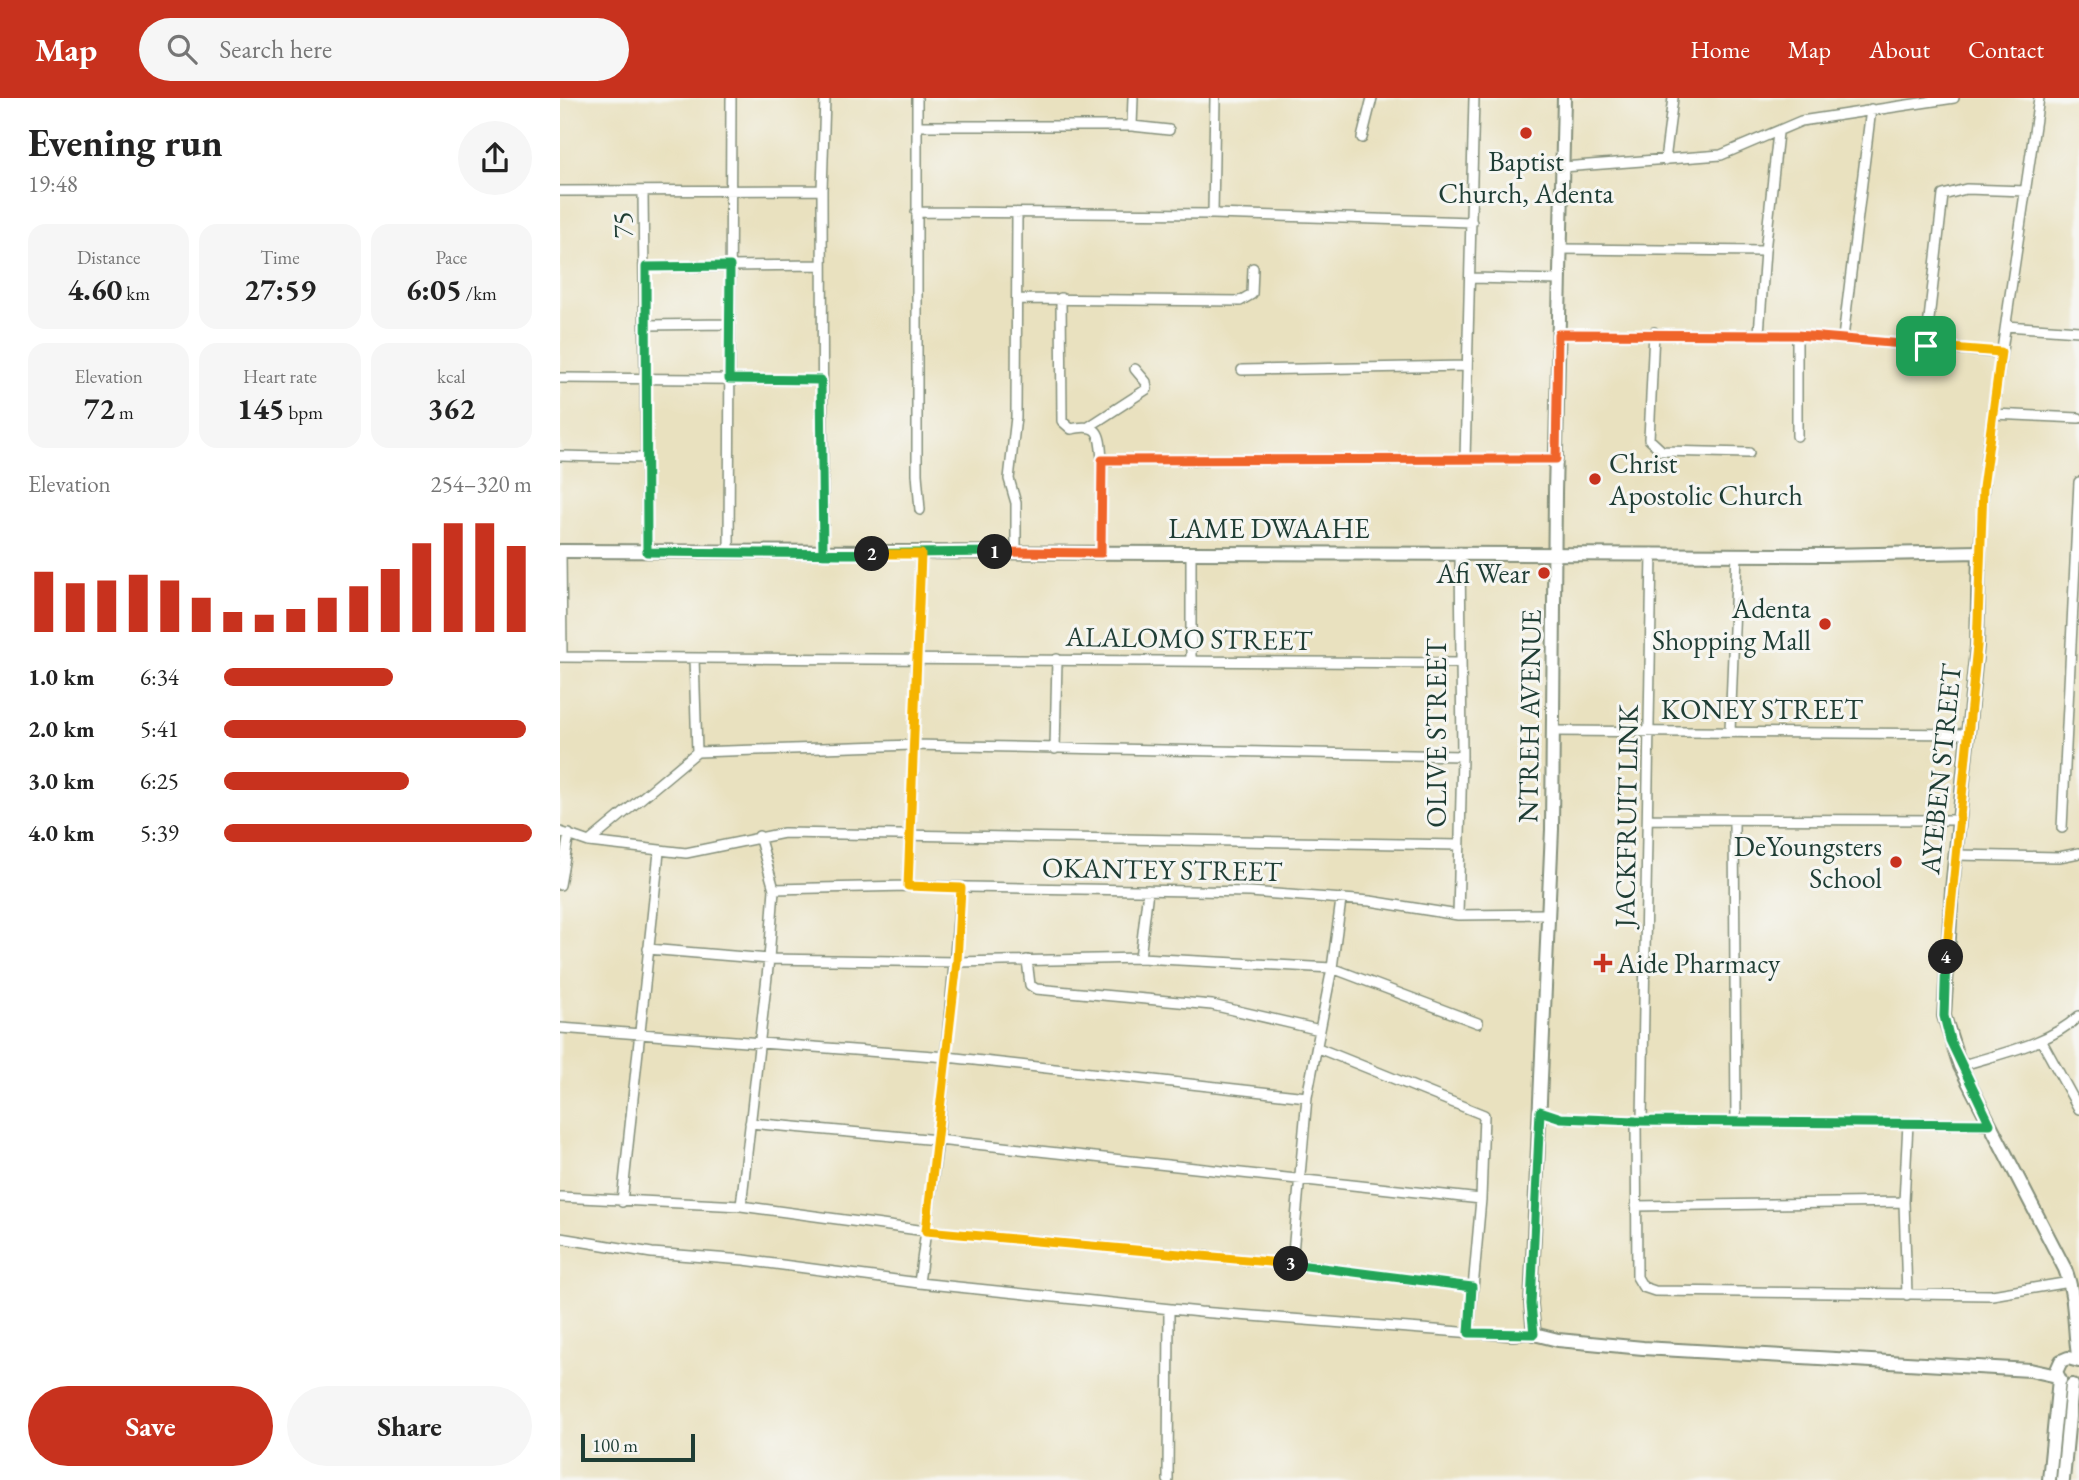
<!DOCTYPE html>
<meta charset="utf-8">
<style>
body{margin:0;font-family:"EB Garamond",serif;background:#f6f6f6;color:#222;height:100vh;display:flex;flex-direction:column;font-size:26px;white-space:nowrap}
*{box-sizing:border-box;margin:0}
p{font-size:23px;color:#767676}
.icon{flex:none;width:38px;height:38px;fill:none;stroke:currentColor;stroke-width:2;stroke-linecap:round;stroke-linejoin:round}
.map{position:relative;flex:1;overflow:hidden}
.details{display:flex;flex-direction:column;background:#fff;width:560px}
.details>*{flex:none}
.scale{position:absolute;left:21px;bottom:18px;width:114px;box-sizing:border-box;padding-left:7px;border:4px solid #1f3d34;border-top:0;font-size:19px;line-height:24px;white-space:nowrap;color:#1f3d34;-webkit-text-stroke:5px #f6f6f2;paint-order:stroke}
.pin{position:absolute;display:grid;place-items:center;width:60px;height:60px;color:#fff;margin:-30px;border-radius:14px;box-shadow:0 4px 10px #0006}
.km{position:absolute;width:35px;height:35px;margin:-18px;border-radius:50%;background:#222;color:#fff;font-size:19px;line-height:35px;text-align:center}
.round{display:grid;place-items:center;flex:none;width:74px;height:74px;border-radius:37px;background:#f6f6f6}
.overview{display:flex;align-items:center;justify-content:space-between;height:119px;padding:0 28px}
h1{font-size:38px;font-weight:700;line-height:52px}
.figures{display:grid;grid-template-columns:repeat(3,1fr);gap:10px;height:119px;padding:7px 28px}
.figures div{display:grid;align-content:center;border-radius:18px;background:#f6f6f6;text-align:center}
.figures b{font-size:30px;font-weight:700}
.figures small{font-size:19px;font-weight:400}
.figures p{font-size:19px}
.chart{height:196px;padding:14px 28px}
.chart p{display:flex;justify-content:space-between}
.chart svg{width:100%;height:126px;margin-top:7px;stroke:#c8321e;stroke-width:6}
.button{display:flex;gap:14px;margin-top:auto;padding:14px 28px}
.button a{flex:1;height:80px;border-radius:42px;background:#c8321e;color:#fff;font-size:28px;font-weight:700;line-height:80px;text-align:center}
.button a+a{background:#f6f6f6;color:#222}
ul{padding:0 28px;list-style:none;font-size:23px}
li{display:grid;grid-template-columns:112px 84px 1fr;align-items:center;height:52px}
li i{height:18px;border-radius:9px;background:#c8321e}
header{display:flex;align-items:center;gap:42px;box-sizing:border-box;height:98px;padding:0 35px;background:#c8321e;color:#fff}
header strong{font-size:33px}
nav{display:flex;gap:38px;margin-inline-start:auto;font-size:24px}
.search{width:490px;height:63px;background:#f6f6f6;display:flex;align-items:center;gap:18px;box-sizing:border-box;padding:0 24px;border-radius:38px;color:#767676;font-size:26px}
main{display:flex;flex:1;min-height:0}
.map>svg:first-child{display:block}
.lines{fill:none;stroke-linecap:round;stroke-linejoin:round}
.street-casing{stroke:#848f7a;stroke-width:12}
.secondary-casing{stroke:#848f7a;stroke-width:16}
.street{stroke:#fff;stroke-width:9}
.secondary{stroke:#fff;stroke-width:12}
.split-1-casing{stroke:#fff;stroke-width:14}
.split-2-casing{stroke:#fff;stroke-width:14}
.split-3-casing{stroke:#fff;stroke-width:14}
.split-4-casing{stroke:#fff;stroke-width:14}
.split-5-casing{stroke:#fff;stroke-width:14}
.split-1{stroke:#f0652b;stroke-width:9}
.split-2{stroke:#22a559;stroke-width:9}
.split-3{stroke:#f5b400;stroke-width:9}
.split-4{stroke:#22a559;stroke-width:9}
.split-5{stroke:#f5b400;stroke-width:9}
.poi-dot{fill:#c8321e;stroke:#f6f6f2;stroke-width:2.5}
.labels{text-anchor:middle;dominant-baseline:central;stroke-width:6;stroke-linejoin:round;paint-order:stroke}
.poi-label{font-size:28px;fill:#1f3d34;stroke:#f6f6f2;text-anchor:end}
.street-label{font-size:28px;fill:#1f3d34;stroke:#f6f6f2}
</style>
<header>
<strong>Map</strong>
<div class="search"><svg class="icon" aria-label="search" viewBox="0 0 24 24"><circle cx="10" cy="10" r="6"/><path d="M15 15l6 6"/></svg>Search here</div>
<nav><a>Home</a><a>Map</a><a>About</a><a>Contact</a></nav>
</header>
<main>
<section class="details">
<div class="overview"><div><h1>Evening run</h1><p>19:48</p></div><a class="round"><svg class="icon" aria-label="share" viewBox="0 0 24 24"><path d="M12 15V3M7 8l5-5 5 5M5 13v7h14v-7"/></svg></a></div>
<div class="figures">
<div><p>Distance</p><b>4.60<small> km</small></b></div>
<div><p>Time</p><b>27:59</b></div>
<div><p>Pace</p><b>6:05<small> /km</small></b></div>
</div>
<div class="figures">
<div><p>Elevation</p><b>72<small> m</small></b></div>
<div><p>Heart rate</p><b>145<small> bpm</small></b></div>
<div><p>kcal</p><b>362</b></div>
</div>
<div class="chart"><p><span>Elevation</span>254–320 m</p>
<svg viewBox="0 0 160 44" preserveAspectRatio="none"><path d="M5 44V23M15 44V27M25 44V26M35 44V24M45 44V26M55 44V32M65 44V37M75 44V38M85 44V36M95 44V32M105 44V28M115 44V22M125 44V13M135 44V6M145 44V6M155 44V14"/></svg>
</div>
<ul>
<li><b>1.0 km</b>6:34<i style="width:55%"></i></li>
<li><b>2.0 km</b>5:41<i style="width:98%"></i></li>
<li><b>3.0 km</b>6:25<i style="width:60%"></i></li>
<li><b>4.0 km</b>5:39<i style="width:100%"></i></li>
</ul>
<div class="button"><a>Save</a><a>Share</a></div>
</section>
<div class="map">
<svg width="1519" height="1382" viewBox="0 0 1519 1382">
<rect width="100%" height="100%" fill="#f6f6f2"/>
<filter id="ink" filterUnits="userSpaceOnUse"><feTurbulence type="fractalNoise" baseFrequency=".0143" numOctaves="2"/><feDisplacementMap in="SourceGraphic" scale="14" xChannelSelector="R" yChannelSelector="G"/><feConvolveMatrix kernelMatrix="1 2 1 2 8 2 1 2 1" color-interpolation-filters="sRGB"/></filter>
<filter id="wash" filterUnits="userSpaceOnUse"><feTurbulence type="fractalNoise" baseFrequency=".00686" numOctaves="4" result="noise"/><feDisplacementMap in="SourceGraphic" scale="28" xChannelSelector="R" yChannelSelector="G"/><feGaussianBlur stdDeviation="1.57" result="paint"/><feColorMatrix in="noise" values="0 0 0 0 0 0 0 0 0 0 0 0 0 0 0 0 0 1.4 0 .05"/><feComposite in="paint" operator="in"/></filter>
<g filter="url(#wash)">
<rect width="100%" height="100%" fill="#e9e1bf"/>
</g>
<g filter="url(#ink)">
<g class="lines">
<g class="street-casing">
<path id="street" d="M357,0V376L360,412
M357,28H572L573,0
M572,28L609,32
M802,40L812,0
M1105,62L1113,0
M1003,69L1161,57L1241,23L1394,0
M0,93L262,92
M83,93L87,454
M356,114L653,116L912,124
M653,116L655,0
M1000,151L1205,153
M86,169L262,167
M912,180L1000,182
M501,200L502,323L511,331C541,324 540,337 542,362
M457,201L680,203L692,196L693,170
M86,227L170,226
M1446,228L1519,233
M1094,234L1089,341L1102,353L1189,355
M998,236L1237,237L1441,255
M1199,236L1205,153L1218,35
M1237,237V338
M1283,240L1311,11
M1366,248L1383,97L1406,91L1466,93
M682,272L907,268
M0,280L261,282
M1433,316L1519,320
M530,328L587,291L586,284L575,271
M0,358L85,360
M905,361L914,0
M1,453L2,559
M456,454V405L449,381L456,319L457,115
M1419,454L1426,361L1479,0
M169,455L171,0
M541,455L542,362L996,361
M631,455V562
M263,456L262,92L265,0
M0,559L900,565
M994,633L1410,636
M1170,633L1177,456
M495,651L497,561
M137,654L353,647L902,658
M1089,721L1399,722
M1174,723L1176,1023
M1502,730L1519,384
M0,734L29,744L126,755L224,735L898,747
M29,744L137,654L134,560
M1396,757L1499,759L1519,755
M0,787L9,736
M348,788L361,456
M214,791L348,788L690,794L810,803L898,817L988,816
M898,817L902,658L900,454
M88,851L209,861L397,864L580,860L772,870L918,925
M580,860L588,792
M467,862L470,887L476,891L652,907L760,932
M0,930L387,959L747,999
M1481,942L1519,1011
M758,950L924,1017L921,1101L909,1235
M1400,968C1441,955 1487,947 1519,918
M980,1013L1001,1020L1076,1023L1430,1026
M1076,1023L1077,1179L1083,1189L1095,1193L1432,1197L1510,1184
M1082,1023L1092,455
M190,1025L378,1042L921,1101
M0,1099L181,1108L366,1133L732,1166L912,1189
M62,1104L99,754
M181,1108L209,861L214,791L199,738
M1076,1108L1344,1104
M0,1140L92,1155L184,1162L359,1185L640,1214L953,1238L974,1236
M732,1166L747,999L772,870L781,802
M359,1185L378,1042L401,790
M1347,1197L1344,1104L1348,1025
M608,1382L609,1211"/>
</g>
<g class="secondary-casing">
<path id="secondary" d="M1004,0L995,395L992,731L971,1206L974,1236L998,1242L1083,1250L1470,1272L1497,1278
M0,453L1267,457L1419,454L1417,548L1392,791L1384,918L1400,968L1505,1171C1517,1202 1513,1231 1519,1263
M1500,1282L1496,1274L1501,1263L1508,1260L1519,1263
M1489,1382L1499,1281
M1503,1382L1512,1287"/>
</g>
<use href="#street" class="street"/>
<use href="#secondary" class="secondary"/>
</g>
</g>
<g class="lines" filter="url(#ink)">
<g class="split-1-casing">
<path id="split-1" d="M435,454L541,455L542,362L996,361L998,236L1237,237L1366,248"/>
</g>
<g class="split-2-casing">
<path id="split-2" d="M312,456C237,456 162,454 87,454L86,169L170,168L169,281L261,282L263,456L435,454"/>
</g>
<g class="split-3-casing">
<path id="split-3" d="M312,456H361L348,788L401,790L397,864L366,1133L731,1166"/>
</g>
<g class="split-4-casing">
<path id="split-4" d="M731,1166L912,1189L909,1235L974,1236L971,1206L980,1013L1001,1020L1076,1023L1430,1026L1390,942L1384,918L1386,859"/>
</g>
<g class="split-5-casing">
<path id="split-5" d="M1366,248L1441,254L1423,390L1417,548L1386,859"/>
</g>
<use href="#split-1" class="split-1"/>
<use href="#split-2" class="split-2"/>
<use href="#split-3" class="split-3"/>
<use href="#split-4" class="split-4"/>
<use href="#split-5" class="split-5"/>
</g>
<g class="poi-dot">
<circle cx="966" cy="35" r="7"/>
<circle cx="1035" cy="381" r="7"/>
<circle cx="984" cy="475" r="7"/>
<circle cx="1265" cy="526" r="7"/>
<circle cx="1336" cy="764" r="7"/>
<path d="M1039.5 854.5h7v7h7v7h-7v7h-7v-7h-7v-7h7z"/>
</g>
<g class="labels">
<g class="poi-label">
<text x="966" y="63" text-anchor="middle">Baptist<tspan x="966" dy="32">Church, Adenta</tspan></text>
<text x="1049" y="365" text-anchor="start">Christ<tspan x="1049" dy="32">Apostolic Church</tspan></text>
<text x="970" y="475">Afi Wear</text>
<text x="1251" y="510">Adenta<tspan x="1251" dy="32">Shopping Mall</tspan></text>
<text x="1322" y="748">DeYoungsters<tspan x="1322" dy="32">School</tspan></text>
<text x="1057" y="865" text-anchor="start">Aide Pharmacy</text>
</g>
<g class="street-label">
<text transform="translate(62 127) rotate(-92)">75</text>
<text x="709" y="430">LAME DWAAHE</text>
<text transform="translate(629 540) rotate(1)">ALALOMO STREET</text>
<text x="1202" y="611">KONEY STREET</text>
<text transform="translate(969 618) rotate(-89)">NTREH AVENUE</text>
<text transform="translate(876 635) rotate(-90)">OLIVE STREET</text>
<text transform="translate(1380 671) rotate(-84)">AYEBEN STREET</text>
<text transform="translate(1066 718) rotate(-89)">JACKFRUIT LINK</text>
<text transform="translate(602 771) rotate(1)">OKANTEY STREET</text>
</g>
</g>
</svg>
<div class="scale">100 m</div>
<div class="pin" style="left:1366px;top:248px;background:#1e9e55"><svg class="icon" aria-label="arrive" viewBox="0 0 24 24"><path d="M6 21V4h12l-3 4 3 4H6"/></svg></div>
<b class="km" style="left:435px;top:454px">1</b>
<b class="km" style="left:312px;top:456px">2</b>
<b class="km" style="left:731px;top:1166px">3</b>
<b class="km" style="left:1386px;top:859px">4</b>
</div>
</main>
